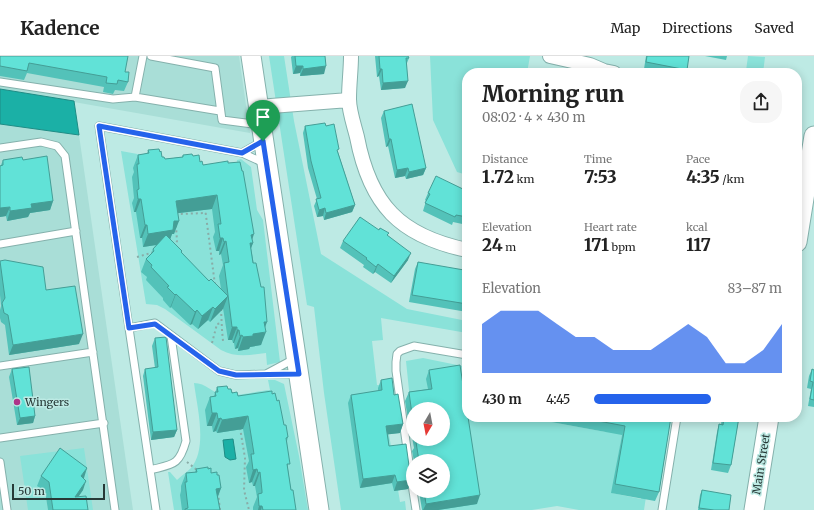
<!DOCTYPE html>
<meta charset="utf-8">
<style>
body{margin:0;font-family:Merriweather,serif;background:#f6f6f6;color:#222;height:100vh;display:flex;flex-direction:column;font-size:15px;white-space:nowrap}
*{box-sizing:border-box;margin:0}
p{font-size:13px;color:#767676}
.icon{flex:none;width:22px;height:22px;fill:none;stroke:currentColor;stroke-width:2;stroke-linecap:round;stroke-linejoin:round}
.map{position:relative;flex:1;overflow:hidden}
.details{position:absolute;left:462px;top:12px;width:340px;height:354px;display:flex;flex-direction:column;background:#fff;border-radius:16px;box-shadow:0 2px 10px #0003}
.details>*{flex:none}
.needle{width:26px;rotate:190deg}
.controls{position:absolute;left:406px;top:346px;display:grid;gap:8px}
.controls a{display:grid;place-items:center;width:44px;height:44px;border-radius:50%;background:#fff;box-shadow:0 2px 10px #0003;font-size:20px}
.scale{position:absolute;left:12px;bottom:10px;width:93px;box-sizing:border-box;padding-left:4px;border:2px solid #273937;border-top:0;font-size:11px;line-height:14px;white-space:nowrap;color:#273937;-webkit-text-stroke:3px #bdeae4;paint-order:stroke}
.pin{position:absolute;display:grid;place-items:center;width:34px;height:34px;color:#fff;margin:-41px -17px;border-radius:50% 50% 50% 0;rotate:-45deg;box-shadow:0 0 4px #0007}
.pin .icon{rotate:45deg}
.round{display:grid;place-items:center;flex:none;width:42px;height:42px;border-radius:16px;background:#f6f6f6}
.headline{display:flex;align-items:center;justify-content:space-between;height:68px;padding:0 20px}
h1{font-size:22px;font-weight:800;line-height:30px}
.figures{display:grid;grid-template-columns:repeat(3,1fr);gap:6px;height:68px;padding:4px 20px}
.figures div{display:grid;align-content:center}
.figures b{font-size:17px;font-weight:800}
.figures small{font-size:11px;font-weight:400}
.figures p{font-size:11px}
.chart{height:112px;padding:8px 20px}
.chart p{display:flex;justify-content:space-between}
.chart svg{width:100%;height:72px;margin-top:4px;fill:#2563eb;opacity:.7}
ul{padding:0 20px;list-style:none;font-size:13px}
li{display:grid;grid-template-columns:64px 48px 1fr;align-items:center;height:30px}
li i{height:10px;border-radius:5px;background:#2563eb}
header{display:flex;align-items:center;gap:24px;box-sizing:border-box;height:56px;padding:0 20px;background:#fff;border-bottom:1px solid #e0e0e0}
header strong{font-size:19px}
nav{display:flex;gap:22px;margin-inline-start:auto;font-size:14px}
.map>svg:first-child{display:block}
.built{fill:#a9ded7}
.green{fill:#8ae2d9}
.water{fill:#1bb0a6;stroke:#1f8c85}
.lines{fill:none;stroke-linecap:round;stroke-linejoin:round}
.lane-casing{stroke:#85b1ac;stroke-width:9}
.street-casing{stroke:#85b1ac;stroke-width:16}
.secondary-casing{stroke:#85b1ac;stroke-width:21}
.path{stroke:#89aca7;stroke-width:2;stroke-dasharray:2 3;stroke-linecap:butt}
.lane{stroke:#fff;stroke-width:7}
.street{stroke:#fff;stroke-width:14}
.secondary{stroke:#fff;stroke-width:19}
.wall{fill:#53c2b9;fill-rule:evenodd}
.shaded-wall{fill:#449e96}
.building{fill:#61e2d7;stroke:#449e96}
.route-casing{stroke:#fff;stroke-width:8}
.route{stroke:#2563eb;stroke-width:5}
.poi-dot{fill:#ae3589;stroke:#bdeae4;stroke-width:1.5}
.labels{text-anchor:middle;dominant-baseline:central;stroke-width:3;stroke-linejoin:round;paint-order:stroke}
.poi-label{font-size:11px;fill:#273937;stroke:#bdeae4;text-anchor:start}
.street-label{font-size:11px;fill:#273937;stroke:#bdeae4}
</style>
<header>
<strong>Kadence</strong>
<nav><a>Map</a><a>Directions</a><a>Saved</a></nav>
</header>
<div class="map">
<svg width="814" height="454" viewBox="0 0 814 454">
<rect width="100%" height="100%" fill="#bdeae4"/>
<path class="built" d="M0,0H239L250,77L0,33Z
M0,68L79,79L133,454H0Z"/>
<path class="green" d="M269,0H284L294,65L321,198L407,253L467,265V277L381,262L383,284L372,285L377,329H381L400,446L405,445L406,454H341L324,337L314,251L307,249Z
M430,0H530L527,17H467V119L457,116L433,64Z
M748,0L765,1L763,17L746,15Z
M121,95L236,116L237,104L241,103L251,111L257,154L263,164L280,306L267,309L266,297C250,299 236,302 221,294L165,253L157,249L146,248Z
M423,302L467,311V361H524L606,376L625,361L612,437L641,443L655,361H658L644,454H579L557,450L532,454H438L443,435L456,318L431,353L410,344L406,305Z
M268,324H275L284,328L299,400L308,454H174L168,416H170L177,424C181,420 187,416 191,412C208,392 197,351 194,327C206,327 212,337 223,339C236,341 256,335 270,334Z
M84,392L93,454H83L45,435L48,454H28L20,400Z"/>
<path class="water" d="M0,33L74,45L79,79L0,68Z
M233,383L236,403L230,404L225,401L223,384Z"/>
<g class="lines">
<g class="lane-casing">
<path id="lane" d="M143,0L135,41L220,55
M151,0L215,12L222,64L261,69
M0,26L113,43L135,41
M263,85L242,97L264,107
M0,92L41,86L57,90L65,100L115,454
M0,188L76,175
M129,272L155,267L219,315L236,319L266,318
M294,303L266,318H299
M0,310L93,296
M0,382L104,367
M0,406L7,454
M150,414C173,408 179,410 186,385L171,280
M413,435L396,315V306L397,298L400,295L414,290L467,299
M413,435L416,454
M156,454L99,70L242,97
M662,454L677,361"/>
</g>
<g class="street-casing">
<path id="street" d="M351,0C351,14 349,28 349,43C349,55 354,69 357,81C370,149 400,180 467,194
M550,0L590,9L604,15L614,17
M258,51L349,44"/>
</g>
<g class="secondary-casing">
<path id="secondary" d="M251,0L319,454
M797,186L814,80
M754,454L769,361"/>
</g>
<path class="path" d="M205,152L215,229
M176,157L179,158L206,157
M175,191L177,185L176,170
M137,201L154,196
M221,253L222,274L223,285
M212,287L217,268L222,267
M240,372L245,402L244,434L249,454
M187,406L197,414
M218,437L220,454"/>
<use href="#lane" class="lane"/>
<use href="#street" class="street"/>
<use href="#secondary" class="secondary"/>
</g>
<path class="wall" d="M0,0L125,16L128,26L124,35L115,34L113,38L103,36L104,31L27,17L24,24L0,20Z
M292,0H325L324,18L300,20V17L293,18L291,1Z
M375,0H408L409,2L407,7L405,32L381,34L379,20L377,21Z
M646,0H689L686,17H664L644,13Z
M705,0H727L726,4Z
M384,55L426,112L423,119L406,123L405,120L395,122L388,90L386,91L381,62Z
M305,70H326L338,96L355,149L352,156L324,164L323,160L317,161L314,150L317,143L308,112L303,77Z
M148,94L160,96L162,101L165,103L182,101L183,99L193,100L200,106L203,109L252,184L253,187L251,192L265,271L261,289L250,291L249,293L238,295V292L235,293L234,287H233L232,284H228L223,252L210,266L208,264L198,273L192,268L190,269L171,251L170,252L163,244V242L146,224L147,221L141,216L146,203L151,198L153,193L156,189L143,191L142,182H140L136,156H134L132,147L134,142L132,121L134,116L133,112L138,99L147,98ZM212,153L215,176L213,181L216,195H219V199L221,198L223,209L219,220L221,233L209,225L181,197L182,195L170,183L172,178H174L178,157Z
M3,104H23L53,145L50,154L30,157L28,161L7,165L6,160L0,161V110L1,109Z
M467,135V169L453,166L452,169L423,155L426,145L425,144L428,137Z
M388,180L408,204L391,227L375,216L373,218L363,211L364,209L340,192L343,185Z
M0,205L46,234L79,288L9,299L5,269L1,266L0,262V254L1,250L0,239Z
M418,206L467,219V256L409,246L415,213Z
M155,282L177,374L174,381L151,384L143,320L145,313L155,312L152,290Z
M12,313L35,360L33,367L17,369L9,321Z
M812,313L814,314V351L808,350L811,333L807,332L809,320Z
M429,314L477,448L438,454H422L419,435H443V405H414L412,395L414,392L411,375H410L405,345L409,336L428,333L426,323ZM413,353L443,383H413Z
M381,324L394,339L403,368L400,377L388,378L389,390L411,424L408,433L394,435L392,427L360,432L348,347L351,339L378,335V332Z
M217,331L228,333L238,340L272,338L277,345L284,369L288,381L287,385L288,413L291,434L296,454H253V451L257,441L255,430H253L252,426L249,427L246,411L249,405L243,373L217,377L216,375L213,376L212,370H207L205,354L210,341L214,340Z
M524,361H671L659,436L655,445L611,437L622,379Z
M722,361H739L731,409L728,417L711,414L717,376L719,368H721Z
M196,413H208L211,417L217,419L221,432L218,441L220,454H182L180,439L181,435V430L186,417L195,416Z
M41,420L84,422L83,434L78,441L88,454H48L45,435L37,430Z
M702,434L729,454H698L700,439Z"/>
<path class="shaded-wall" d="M296,10H303L300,17L293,18Z
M326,10L324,18L300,20L303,13Z
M380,13H382L379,20L377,21Z
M408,25L405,32L381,34L383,27Z
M389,83H391L388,90L386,91Z
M408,112L405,120L395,122L397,114Z
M426,112L423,119L406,123L409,116Z
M217,139L212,153L171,158L176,145Z
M138,143H141L136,156H134Z
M53,145L50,154L30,157L28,161L7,165L10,155L31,148Z
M355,149L352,156L324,164L326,157Z
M10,151L6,160L0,161V152Z
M325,152L323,160L317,161L319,154Z
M174,165H179L174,178H172L169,187L143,191L148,178Z
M145,169H147L142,182H140Z
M254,178L251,187H253L248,200L251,179Z
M220,182H223L219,195H216Z
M226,185L221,198L219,199L224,186Z
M411,197L408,204L391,227L394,220Z
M378,208L375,216L373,218L376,211Z
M176,238L171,251L170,252L175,239Z
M228,240L223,253L210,266L215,253Z
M213,251L208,264L198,273L202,260Z
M197,254L192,268L190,269L195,256Z
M264,266H267L263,277L266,276L261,289L250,291L249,293L238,295L243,281L253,278Z
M232,271H237L232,284H228Z
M237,274H239L234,287H233Z
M83,278L79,288L9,299L13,289Z
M242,279L238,292L235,293L240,280Z
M212,357H217L212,370H207Z
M35,360L33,367L17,369L20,362Z
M248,360L243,373L217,377L222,364Z
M221,362L216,375L213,376L218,363Z
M413,366V371L411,375H410Z
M403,368L400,377L383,379L386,370Z
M177,374L174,381L151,384L153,376Z
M87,412L84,422L78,430L81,420Z
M257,413L252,426L249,427L253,414Z
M260,416L255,430H253L258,417Z
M395,419L392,427L360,432L363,423Z
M411,424L408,433L394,435L397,426Z
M86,425L83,434L72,450L75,441Z
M221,432L216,445V433Z
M480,439L477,448L438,454H423L426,448Z
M259,450H262L261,454H258Z"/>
<path class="building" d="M0,0H128L125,16H129L128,26L118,24L117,28L106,27L107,21L29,7L27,15L0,10Z
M295,0H325L326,10L303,13V10H296Z
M379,0H408L409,2H406L408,25L383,27L382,13H380Z
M647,0H689L687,14L646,6Z
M538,13L560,17H537Z
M412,48L426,112L409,116L408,112L397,114L391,83H389L384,55Z
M325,67L326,70L334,68L339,93L337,94L355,149L326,157L325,152L319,154L316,143L321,142L311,105L305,70Z
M159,93L160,96L161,95L162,101H164L165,103L183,101V99L192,98L193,100L199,99L200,106L202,105L203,109L228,105V107L240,106L242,115H243L254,178L251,179L253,187H250L253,207H256L261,231H264L267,266H264L266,276L253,278V280L243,281L242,279L240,280L239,274H237V271H232L224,207L229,206L226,185L224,186L223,182H220L218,168H221L217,139L176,145L179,165H174L173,174L148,178L147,169H145L141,143H138L137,134L139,133L137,108H139L138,99L149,97L148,94Z
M47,100L53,145L31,148L32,152L10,155V151L0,152V110L3,109V104L22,101L23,104Z
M436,120L467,135V161L456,159L455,161L425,147L430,138L428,137Z
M360,161L379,174L380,172L389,177L387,179L411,197L394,220L378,208L376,211L366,203L367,202L343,185Z
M166,179L182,195L181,196L209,225L211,223L228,240L215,253L213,251L202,260L197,254L195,256L176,238L175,239L167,231L169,230L151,211L152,209L146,203L154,195L153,193Z
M5,204L43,211L46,234L75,230L83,278L13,289L8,259L4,257L2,247L5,242L0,205Z
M418,206L464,214L463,218L467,219V248L412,239Z
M166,281L177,374L153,376L145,313L158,311L155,282Z
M460,309L467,355V361H468L480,439L426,448L424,435H443V405H419L416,386H417V383H443V353H413V366L409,336L432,333L429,314Z
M29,311L35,360L20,362L12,313Z
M812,313L814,314V344L810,343L813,326L810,325Z
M392,322L394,339L398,338L403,368L386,370L389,390L406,388L411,424L397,426L395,419L363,423L351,339L382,334L381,324Z
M227,330L228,333H231L232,337L237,336L238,340L272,335V338L275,337L277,345L279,344L284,369H286L288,381L286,382L290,408H287L291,434H293L296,454H263L262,450H259L258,438L262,437V435L260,416L258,417L257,413L253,414L251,398H254L248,360L222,364L221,362L218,363L217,357H212L210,341L216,340L215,336H218L217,331Z
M577,361H671L659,436L615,428L625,370Z
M724,361H739L731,409L713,407L719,368L723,369Z
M60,392L87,412L81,420L86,425L75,441L86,440L88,454H53L49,426L41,420Z
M208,411V413L211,412V417L217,416V419H219L221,432L216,433L220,454H185V453L188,452L185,426H187L186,417L197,416L196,413Z
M702,434L731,439L729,454H714L699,452Z"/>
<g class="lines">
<g class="route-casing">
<path id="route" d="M99,70L242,97L263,85L299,318L236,319L219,315L155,268L129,272Z"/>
</g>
<use href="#route" class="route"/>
</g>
<circle class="poi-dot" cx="17" cy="346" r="4"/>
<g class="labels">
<g class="poi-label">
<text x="25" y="346">Wingers</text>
</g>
<g class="street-label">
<text transform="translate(761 408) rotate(-81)">Main Street</text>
</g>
</g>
</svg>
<div class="controls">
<a><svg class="needle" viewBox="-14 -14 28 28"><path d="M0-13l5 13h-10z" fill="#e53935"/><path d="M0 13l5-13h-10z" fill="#767676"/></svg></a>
<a><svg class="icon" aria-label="layers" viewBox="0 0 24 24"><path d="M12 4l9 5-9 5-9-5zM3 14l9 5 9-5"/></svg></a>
</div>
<div class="scale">50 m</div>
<div class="pin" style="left:263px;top:85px;background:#1e9e55"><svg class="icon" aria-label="arrive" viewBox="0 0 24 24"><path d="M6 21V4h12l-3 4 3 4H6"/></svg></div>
<section class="details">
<div class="headline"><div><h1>Morning run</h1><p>08:02 · 4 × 430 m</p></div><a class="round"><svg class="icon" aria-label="share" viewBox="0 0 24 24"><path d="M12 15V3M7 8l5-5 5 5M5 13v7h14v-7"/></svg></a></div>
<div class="figures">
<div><p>Distance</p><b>1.72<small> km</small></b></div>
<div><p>Time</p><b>7:53</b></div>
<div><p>Pace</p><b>4:35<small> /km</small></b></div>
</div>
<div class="figures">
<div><p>Elevation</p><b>24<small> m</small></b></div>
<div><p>Heart rate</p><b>171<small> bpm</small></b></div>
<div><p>kcal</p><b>117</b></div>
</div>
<div class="chart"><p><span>Elevation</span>83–87 m</p>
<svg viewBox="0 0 160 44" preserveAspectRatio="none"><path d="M0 44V14L10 6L20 6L30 6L40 14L50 22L60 22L70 30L80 30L90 30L100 22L110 14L120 22L130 38L140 38L150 30L160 14V44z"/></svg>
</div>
<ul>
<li><b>430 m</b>4:45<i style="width:62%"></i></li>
</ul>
</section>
</div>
